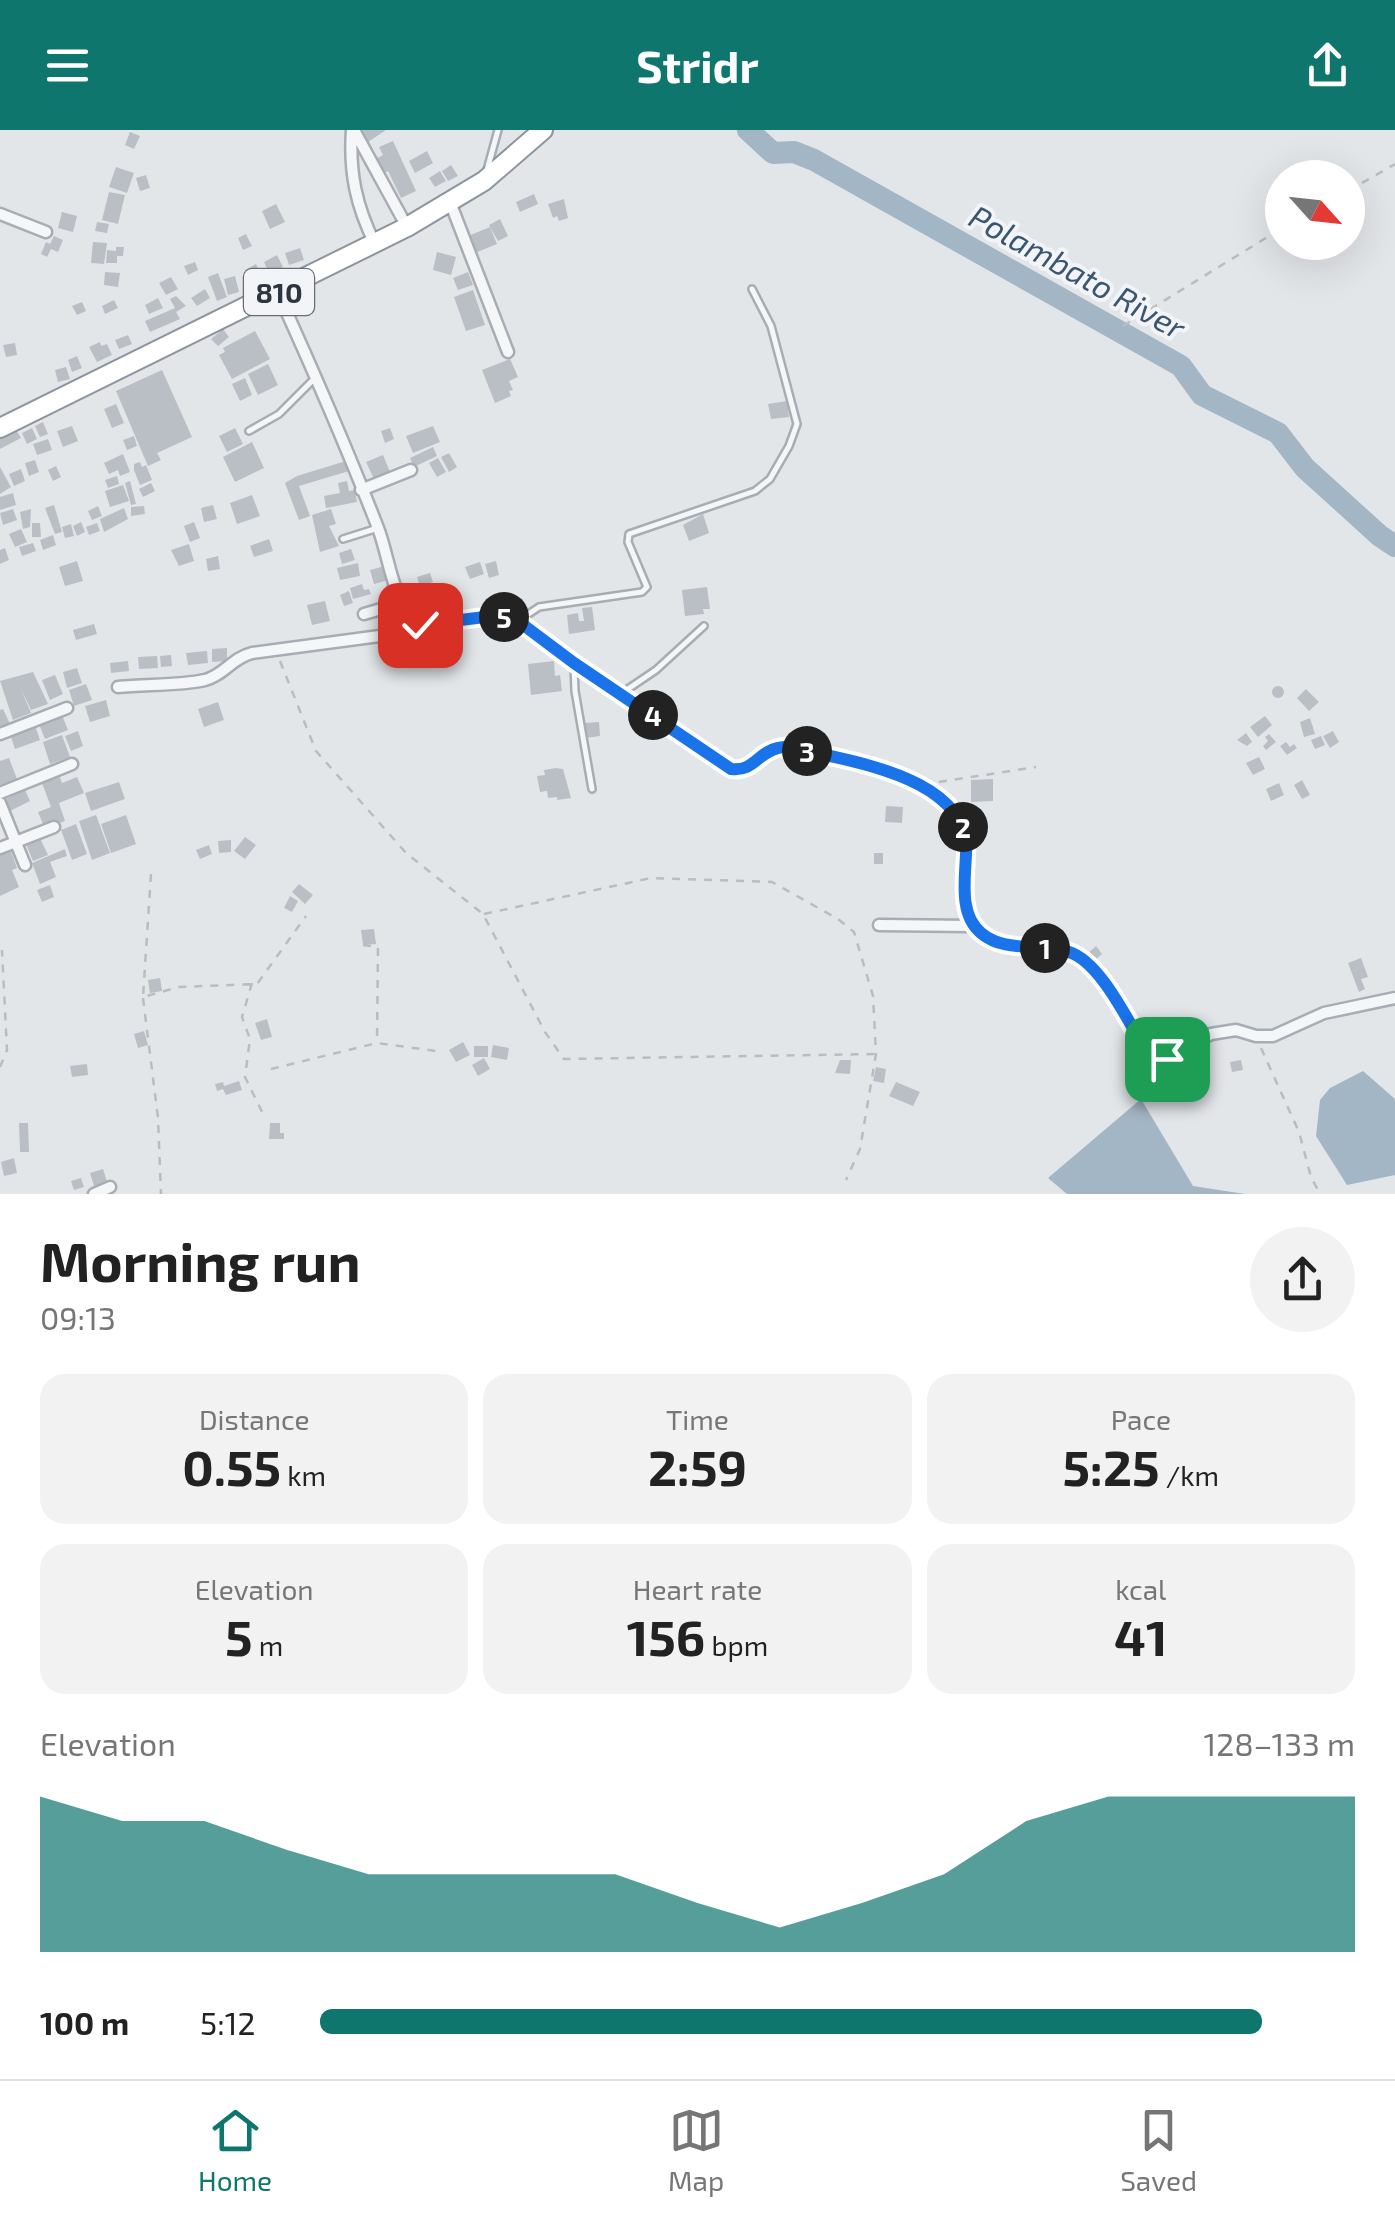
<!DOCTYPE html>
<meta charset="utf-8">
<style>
body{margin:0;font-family:"Exo 2",sans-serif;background:#f2f2f2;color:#222;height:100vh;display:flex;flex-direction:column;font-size:38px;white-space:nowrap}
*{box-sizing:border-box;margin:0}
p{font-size:32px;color:#767676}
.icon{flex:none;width:55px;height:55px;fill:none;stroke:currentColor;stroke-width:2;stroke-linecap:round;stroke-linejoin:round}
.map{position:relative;height:1064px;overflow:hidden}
.details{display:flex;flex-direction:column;background:#fff;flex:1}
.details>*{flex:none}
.needle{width:65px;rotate:117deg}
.tools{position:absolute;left:1265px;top:30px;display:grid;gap:20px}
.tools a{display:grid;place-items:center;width:100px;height:100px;border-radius:50%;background:#fff;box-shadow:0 10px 40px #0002;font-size:50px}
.pin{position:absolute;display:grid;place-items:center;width:85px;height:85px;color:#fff;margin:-42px;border-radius:20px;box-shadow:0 5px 15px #0006}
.km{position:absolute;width:50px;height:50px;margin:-25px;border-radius:50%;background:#222;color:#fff;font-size:28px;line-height:50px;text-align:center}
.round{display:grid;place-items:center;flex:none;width:105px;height:105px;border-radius:52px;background:#f2f2f2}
.overview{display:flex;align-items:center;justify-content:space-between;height:170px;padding:0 40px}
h1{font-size:55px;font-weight:700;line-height:75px}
.metrics{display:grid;grid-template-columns:repeat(3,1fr);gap:15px;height:170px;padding:10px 40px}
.metrics div{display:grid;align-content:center;border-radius:25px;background:#f2f2f2;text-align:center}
.metrics b{font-size:50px;font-weight:700}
.metrics small{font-size:28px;font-weight:400}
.metrics p{font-size:28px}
.chart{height:280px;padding:20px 40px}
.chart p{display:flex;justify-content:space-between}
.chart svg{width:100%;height:180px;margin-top:10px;fill:#0f766e;opacity:.7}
ul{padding:0 40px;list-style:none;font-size:32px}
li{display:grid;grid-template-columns:160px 120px 1fr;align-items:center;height:75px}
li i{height:25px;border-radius:12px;background:#0f766e}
header{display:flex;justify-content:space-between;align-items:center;height:130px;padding:0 40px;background:#0f766e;color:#fff;font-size:45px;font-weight:700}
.dock{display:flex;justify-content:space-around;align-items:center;height:140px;border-top:2px solid #e0e0e0;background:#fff;font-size:28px;color:#767676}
.dock a{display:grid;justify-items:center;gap:5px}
.dock .current{color:#0f766e}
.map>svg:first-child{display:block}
.water{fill:#a2b6c5}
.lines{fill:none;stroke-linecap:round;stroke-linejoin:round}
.river{stroke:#a2b6c5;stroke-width:22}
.building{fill:#babfc6}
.lane-casing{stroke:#a8adb3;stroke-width:10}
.street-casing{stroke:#a8adb3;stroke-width:15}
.highway-casing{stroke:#8c949f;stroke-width:22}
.path{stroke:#b9bcc1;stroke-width:2.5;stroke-dasharray:8 8;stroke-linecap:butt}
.lane{stroke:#f5f6f8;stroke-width:5}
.street{stroke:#f5f6f8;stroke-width:10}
.highway{stroke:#fff;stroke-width:18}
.route-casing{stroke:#fff;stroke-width:20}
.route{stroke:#1a73e8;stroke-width:12}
.labels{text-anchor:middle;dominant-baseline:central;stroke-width:8;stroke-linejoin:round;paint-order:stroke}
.shield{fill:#f2f4f7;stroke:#676e77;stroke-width:2.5}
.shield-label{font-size:28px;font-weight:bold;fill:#2c3540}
.water-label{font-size:32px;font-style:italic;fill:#3a5670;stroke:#f2f4f7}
</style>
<header><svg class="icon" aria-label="menu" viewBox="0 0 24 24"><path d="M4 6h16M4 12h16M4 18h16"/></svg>Stridr<svg class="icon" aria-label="share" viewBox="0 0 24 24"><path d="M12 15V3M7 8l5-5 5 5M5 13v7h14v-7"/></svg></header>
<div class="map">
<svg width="1395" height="1064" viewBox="0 0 1395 1064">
<rect width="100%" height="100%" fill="#e3e6e9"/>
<path class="water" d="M1363,941L1395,969V1045L1347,1055L1316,1006L1320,970L1330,958Z
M1141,969L1193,1056L1245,1064H1067L1048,1048Z"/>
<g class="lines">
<path class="river" d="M748,0L773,23L794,22L814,30L1181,236L1202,265L1278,303L1305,338L1380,406L1395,416"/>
</g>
<path class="building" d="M361,0H386L368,12Z
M130,2L140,6L134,19L125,15Z
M393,11L416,61L401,68L388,41L381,45L374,30L383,25L379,17Z
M427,21L433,33L415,43L409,31Z
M451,35L458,46L448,51L442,41Z
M116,37L134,43L127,63L109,57Z
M440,41L446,51L435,57L429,48Z
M146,45L150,58L140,61L136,48Z
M109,62L125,65L118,94L102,90Z
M534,64L538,74L520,82L516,72Z
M564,69L568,88L559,91L557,86L553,88L548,74Z
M276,74L285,92L270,99L262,81Z
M62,82L77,86L73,102L58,98Z
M500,89L508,106L498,111L489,95Z
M97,92L109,94L107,103L95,101Z
M490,97L497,114L475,123L468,106Z
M246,104L252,116L243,120L238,108Z
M54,106L63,110L58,122L51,119L47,127L41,124L46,112L50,114Z
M93,112L107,113L104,134L91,133Z
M116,117H124L123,126H117V133H106L107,120L116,121Z
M300,118L304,130L289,135L285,123Z
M437,122L456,127L451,145L433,140Z
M277,125L283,137L269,143L264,132Z
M195,132L198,140L188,145L184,136Z
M256,134L264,151L254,156L245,140Z
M105,142L120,143L118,157L104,155Z
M468,142L473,155L458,160L453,148Z
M218,143L227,167L217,171L208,147Z
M235,146L239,162L228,165L224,149Z
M171,147L178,159L166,165L159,153Z
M205,159L210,168L197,176L191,168Z
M473,160L485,195L466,201L454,167Z
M176,166L186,176L176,182L180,189L150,202L145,191L175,178L170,169Z
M158,168L163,178L149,184L145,175Z
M114,170L118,178L105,184L102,176Z
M82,172L86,181L77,185L72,176Z
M223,199L229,207L218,216L211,209Z
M255,201L270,229L232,249L219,225L225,222L223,218Z
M128,205L132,214L119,219L115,210Z
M100,212L101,216L107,214L112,225L97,232L89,217Z
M15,213L17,225L6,227L3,215Z
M77,226L82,238L72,242L68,230Z
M510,229L518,247L509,251L513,260L509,261L511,266L495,273L482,240Z
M268,234L278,255L258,265L248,244Z
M66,237L70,249L58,252L55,240Z
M162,240L192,307L157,323L161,330L148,336L116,261Z
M245,248L252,265L240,271L232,254Z
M787,271L789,287L771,289L768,274Z
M116,274L124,293L112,298L104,279Z
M43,292L48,304L40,307L35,296Z
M72,296L78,311L63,317L57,301Z
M433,296L440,312L413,323L406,306Z
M15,298L21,308L0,319V306Z
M32,298L37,309L27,314L22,303Z
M235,298L243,314L227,322L219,306Z
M390,298L394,309L385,313L381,301Z
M134,306L137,316L127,320L123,310Z
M48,309L52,320L37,325L33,314Z
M252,312L264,338L235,352L223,327Z
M433,317L437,326L414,337L410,328Z
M449,323L457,337L449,342L441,327Z
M123,324L130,342L120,346L118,340L109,344L104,333Z
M383,325L390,342L374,349L366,332Z
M438,328L446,342L437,347L429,333Z
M35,330L39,342L29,346L25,333Z
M346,331L349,341L299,356L310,386L299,390L285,353L297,346Z
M140,332L142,337L146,335L152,350L140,355L134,340V334Z
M56,336L61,347L53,351L48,340Z
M0,337L11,357L0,364Z
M21,339L25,351L14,356L9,344Z
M117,346L119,354L108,358L105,350Z
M130,351L136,374L131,375L125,353Z
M347,351L349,361L355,360L357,372L326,378L324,366L340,363L338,353Z
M151,353L155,361L143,367L139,359Z
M123,355L129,371L110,377L105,361Z
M13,363L16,375L0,380V367Z
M252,365L260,386L237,394L230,373Z
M54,375L62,402L55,404L45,378Z
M213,375L217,389L204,392L201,378Z
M98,376L102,386L92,390L88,381Z
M144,376L145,384L131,386V377Z
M124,378L128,389L104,402L100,389Z
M13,379L17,390L3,395L0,383Z
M31,379L30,397L23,399L20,382Z
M331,379L336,394L329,396L339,416L320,422L312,385Z
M703,384L709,403L689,411L683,395Z
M81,392L85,402L77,406L73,396Z
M194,392L200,408L190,412L184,396Z
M32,393H40L41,407H32Z
M97,393L100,401L89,405L86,397Z
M71,394L74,406L65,408L62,397Z
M21,399L27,412L15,417L9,404Z
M53,405L56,415L43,420L40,410Z
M269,409L273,421L254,427L250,416Z
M33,413L36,421L22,426L19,417Z
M189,414L194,431L179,436L171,420Z
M5,418L9,430L0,434V420Z
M351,419L355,430L342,434L339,423Z
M218,426L220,439L208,441L206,429Z
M77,431L83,451L65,456L59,437Z
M496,431L499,445L489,448L485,434Z
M480,432L484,444L470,449L465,437Z
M358,433L360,446L340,450L337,438Z
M385,436L389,450L374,454L370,440Z
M430,443L433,452L420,456L417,447Z
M362,454L364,460L369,459L371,464L353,469L350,458Z
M394,456L398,472L387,475L383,459Z
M707,457L710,479H703L704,484L685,486L682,460Z
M437,460L440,474L420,480L418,474L413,475L411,467Z
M349,461L353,473L344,476L340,465Z
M325,471L330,491L312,495L307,475Z
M592,477L595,500L569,504L567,485L578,483L579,491H584L582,478Z
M403,481L406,491L396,495L392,485Z
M94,494L97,504L76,510L73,500Z
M227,518V531L212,532V519Z
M207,521L208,533L188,535L186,523Z
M171,525L172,536L161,537L160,526Z
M157,526L158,538L139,539L138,527Z
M128,531L129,541L111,543L110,533Z
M554,531L555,546L560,545L562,561L531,565L528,534Z
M77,538L82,553L67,558L63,542Z
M33,542L48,574L31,580L21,559L31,583L13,590L0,551Z
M55,545L63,564L50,570L42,550Z
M86,554L92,570L74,576L69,560Z
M1272 562a6 6 0 1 1 12 0a6 6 0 1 1-12 0Z
M1306,559L1319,572L1309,581L1297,568Z
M106,570L110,586L90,592L85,576Z
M218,572L224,590L204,597L198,579Z
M3,579L11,596L0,601V580Z
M62,585L68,600L45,609L39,594Z
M1265,586L1272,595L1258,607L1250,597Z
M1310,588L1315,604L1304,607L1300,592Z
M599,592L600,606L585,608L584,593Z
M35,595L40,610L15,619L10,604Z
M78,601L83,616L71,621L65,606Z
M1333,601L1339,612L1330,618L1323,606Z
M1246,603L1252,612L1247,616L1237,610Z
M1269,604L1276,612L1266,620L1263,616L1268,611L1265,607Z
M62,605L70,627L50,634L43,612Z
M1321,606L1325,615L1315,619L1311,610Z
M1286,612L1290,617L1294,614L1297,618L1287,625L1280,616Z
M1259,627L1265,639L1253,645L1246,633Z
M9,628L17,649L0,655V631Z
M556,638L563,639L571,668L557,670V667L548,668L547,661L540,662L537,646L545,645L544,640Z
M60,647L62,653L77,647L84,663L59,673L65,691L45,699L38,682L51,677L42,653Z
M993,649V671L971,672V650Z
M1302,650L1310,665L1302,669L1294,655Z
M119,652L125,669L91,681L85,663Z
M1279,653L1284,665L1271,671L1266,659Z
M25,660L30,671L10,681L4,670Z
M886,676L903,677L902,693L885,692Z
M96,685L110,723L92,730L79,691Z
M126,685L136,714L111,723L101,694Z
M76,694L87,724L72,730L61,700Z
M245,707L256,715L245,729L234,721Z
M40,708L48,725L33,731L26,714Z
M231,710V722L219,723L218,711Z
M209,715L212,724L200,729L196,720Z
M65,719L67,726L50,732L56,747L40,754L32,733Z
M11,721L17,738L12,740L19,757L0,766V725Z
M874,723H883V734H874Z
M299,754L313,765L305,774L292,762Z
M50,755L54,767L42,772L37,760Z
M290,766L298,771L292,782L284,778Z
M374,799L376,814L363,815L361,800Z
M1096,816L1102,824L1094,831L1087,824Z
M1361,828L1368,847L1361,849L1365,859L1359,862L1348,833Z
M160,848L162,861L150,863L148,850Z
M267,889L272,907L261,910L255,893Z
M1156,898L1165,910L1155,917L1147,905Z
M144,901L148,915L138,918L134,904Z
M463,912L470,925L456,932L449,920Z
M493,915L509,918L507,930L491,927Z
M474,916H488V927H474Z
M484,928L490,939L478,946L472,935Z
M840,930H851L850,944L835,943Z
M1241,930L1243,940L1232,942L1230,932Z
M87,934L88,945L72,947L70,936Z
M876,937L886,939L884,953L873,951Z
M239,951L242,960L226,965L223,959L217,961L215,954L223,952L224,956Z
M896,952L920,962L913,976L889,966Z
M19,993H28L29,1022H20Z
M270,993H280V1003H284V1009H269Z
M14,1028L17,1043L4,1046L1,1032Z
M103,1039L108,1055L95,1059L90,1043Z
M81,1048L84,1057L74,1060L71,1051Z"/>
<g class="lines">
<g class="lane-casing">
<path id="lane" d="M487,40L498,0
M249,301L279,284L314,249
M343,409L378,398
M521,489L539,477L642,462L647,457L628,412L629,404L755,361L770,349L789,316L797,294L771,196L752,159
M574,536L575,561L592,659
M622,563L656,540L704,496"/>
</g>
<g class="street-casing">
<path id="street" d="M352,0C349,42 356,76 375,114
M354,0L407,97
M450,72L508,222
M0,84L46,102
M278,163C313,240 347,318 378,398C390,429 392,474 420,495L493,486L518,491L574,533L731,639C754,642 757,623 777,618C791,615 809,621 822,624C871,635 942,648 964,700C977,730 952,768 974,797C996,826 1036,812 1067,820C1106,832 1129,902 1155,932L1167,929L1211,904L1236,900L1256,906H1273L1324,883L1395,868
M361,360L411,340
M364,484L402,473
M118,557C146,554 178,556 205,550C224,545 232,528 252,523L402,503L420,495
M0,604L67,578
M0,663L72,634
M0,673L25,735
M0,718L54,697
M879,795L973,796
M94,1064L110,1057"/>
</g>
<g class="highway-casing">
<path id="highway" d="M0,298L407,97L484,51L543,0"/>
</g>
<path class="path" d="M1348,61L1395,34
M1123,196L1282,98
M280,531L316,621L406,723L483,784L545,902L564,929L876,924
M939,652L1036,637
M151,744L143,867L179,857L257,854L306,786
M484,784L651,748L772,752L838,789L854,802L873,866L876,924L860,1019L846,1050
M363,815L378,817L377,912
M252,853L242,887L250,909L245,947L265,988
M143,868L158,988L161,1064
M1261,918L1299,1002L1311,1047L1320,1064
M0,937L7,920L2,820
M271,939L377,913L436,921"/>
<use href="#lane" class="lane"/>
<use href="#street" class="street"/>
<use href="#highway" class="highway"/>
</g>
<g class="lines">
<g class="route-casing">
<path id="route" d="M420,495L493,486L518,491L574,533L731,639C754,642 758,622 778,618C793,614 815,623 830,626C880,637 971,658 966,724C965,750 959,785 981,803C1006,824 1040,812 1069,822C1101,832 1129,894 1147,922L1155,932L1167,929"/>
</g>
<use href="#route" class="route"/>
</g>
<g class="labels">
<rect class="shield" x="244" y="139" width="70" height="46" rx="8"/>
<g class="shield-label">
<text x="279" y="162">810</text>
</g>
<g class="water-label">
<text transform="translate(1078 141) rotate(29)">Polambato River</text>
</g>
</g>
</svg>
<div class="tools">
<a><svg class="needle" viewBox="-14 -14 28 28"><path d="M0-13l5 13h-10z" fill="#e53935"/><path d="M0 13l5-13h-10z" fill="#767676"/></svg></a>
</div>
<div class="pin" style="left:1167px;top:929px;background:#1e9e55"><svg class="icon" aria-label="arrive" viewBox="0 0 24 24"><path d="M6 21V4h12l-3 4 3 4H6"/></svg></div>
<div class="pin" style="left:420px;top:495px;background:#d93025"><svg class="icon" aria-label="check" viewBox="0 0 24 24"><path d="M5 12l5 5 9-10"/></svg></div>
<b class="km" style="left:1045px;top:818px">1</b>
<b class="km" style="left:963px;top:697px">2</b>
<b class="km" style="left:807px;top:621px">3</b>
<b class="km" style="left:653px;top:585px">4</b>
<b class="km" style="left:504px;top:487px">5</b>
</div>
<section class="details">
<div class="overview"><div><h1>Morning run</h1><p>09:13</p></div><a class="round"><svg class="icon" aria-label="share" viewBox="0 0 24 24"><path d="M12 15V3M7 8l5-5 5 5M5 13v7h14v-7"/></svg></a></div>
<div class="metrics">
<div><p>Distance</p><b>0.55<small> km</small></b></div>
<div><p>Time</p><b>2:59</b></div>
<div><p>Pace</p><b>5:25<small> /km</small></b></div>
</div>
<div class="metrics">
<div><p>Elevation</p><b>5<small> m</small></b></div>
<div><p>Heart rate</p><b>156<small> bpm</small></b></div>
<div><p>kcal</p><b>41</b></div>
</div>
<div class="chart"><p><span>Elevation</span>128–133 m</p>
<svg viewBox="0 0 160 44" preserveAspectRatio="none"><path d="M0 44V6L10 12L20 12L30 19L40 25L50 25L60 25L70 25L80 32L90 38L100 32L110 25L120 12L130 6L140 6L150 6L160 6V44z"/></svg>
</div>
<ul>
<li><b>100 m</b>5:12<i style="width:91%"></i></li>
</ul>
</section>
<nav class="dock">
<a class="current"><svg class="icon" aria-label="home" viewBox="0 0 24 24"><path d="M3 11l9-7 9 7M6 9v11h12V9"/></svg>Home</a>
<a><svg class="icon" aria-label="map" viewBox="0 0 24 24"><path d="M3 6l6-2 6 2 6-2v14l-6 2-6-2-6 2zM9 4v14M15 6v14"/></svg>Map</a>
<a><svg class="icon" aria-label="saved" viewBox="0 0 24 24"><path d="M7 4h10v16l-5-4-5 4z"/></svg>Saved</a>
</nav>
